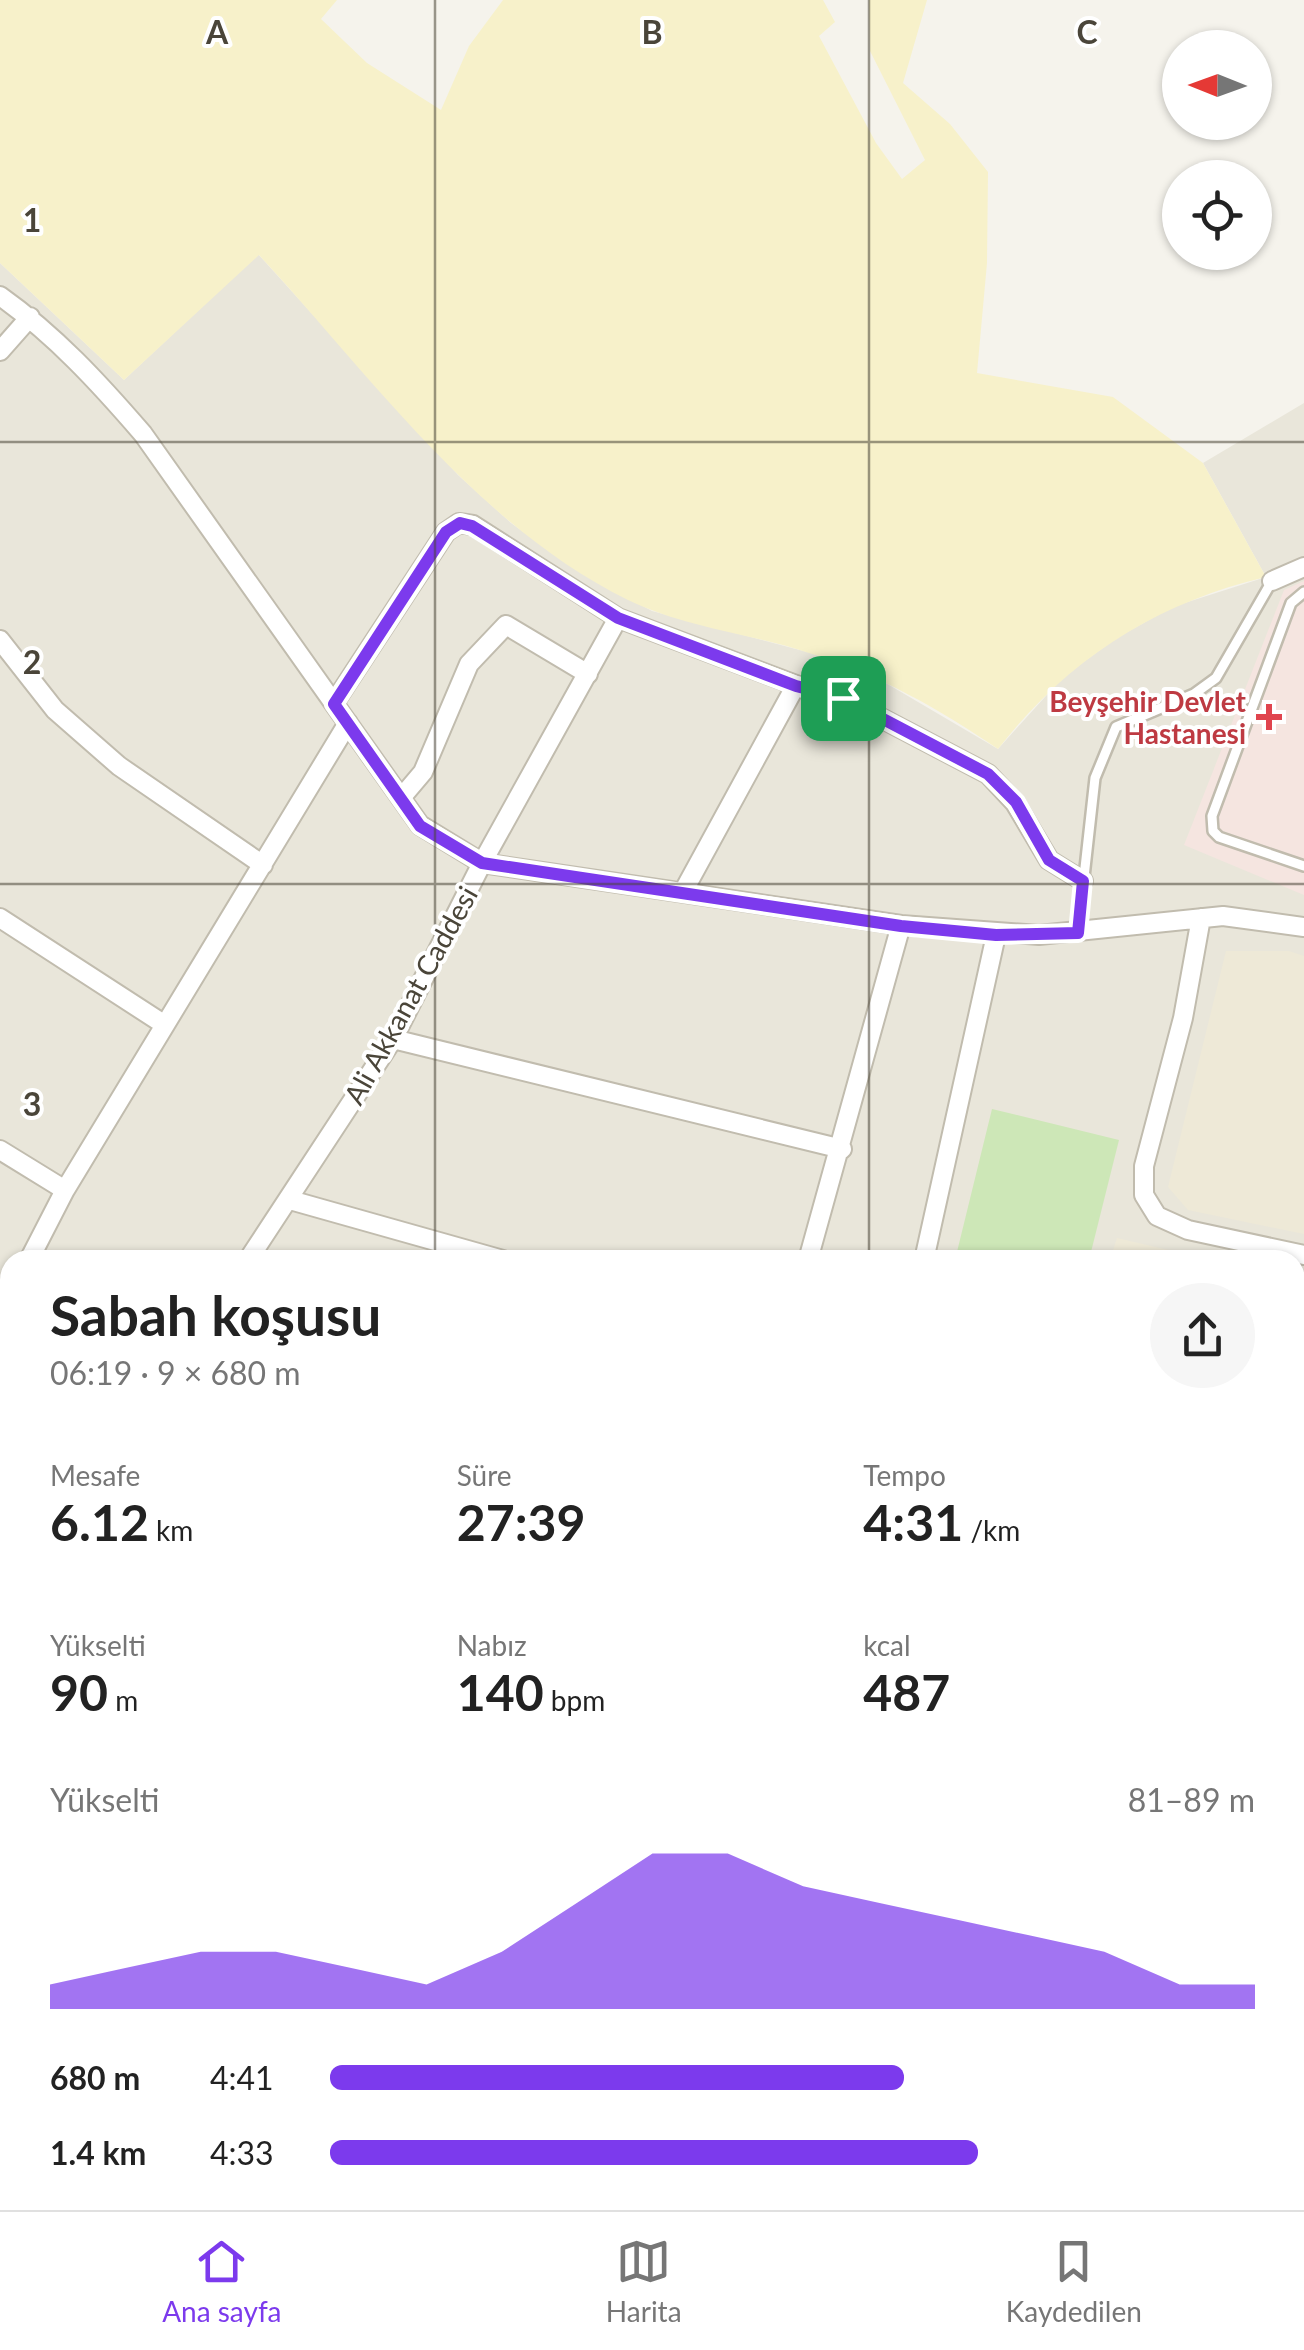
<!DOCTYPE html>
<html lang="tr">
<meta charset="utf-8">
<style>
body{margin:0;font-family:Lato,sans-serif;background:#f6f6f6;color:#222;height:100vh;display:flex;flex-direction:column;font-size:38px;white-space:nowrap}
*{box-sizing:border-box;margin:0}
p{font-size:32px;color:#767676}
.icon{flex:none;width:55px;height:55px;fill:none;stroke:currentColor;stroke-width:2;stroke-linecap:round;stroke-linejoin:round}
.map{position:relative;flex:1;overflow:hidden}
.sheet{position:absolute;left:0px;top:1250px;width:1305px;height:960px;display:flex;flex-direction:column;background:#fff;border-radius:30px 30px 0 0;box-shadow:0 2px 8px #0004}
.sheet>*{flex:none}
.needle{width:65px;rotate:271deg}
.fabs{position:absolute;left:1162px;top:30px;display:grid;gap:20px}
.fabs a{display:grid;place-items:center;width:110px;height:110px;border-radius:50%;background:#fff;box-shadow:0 2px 8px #0004;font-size:50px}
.pin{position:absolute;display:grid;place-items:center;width:85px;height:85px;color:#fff;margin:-42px;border-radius:20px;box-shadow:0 5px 15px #0006}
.round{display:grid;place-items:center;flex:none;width:105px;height:105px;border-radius:52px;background:#f6f6f6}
.overview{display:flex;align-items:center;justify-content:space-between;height:170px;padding:0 50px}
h1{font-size:55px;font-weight:700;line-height:75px}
.figures{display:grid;grid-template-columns:repeat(3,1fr);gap:15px;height:170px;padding:10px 50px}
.figures div{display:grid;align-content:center}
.figures b{font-size:50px;font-weight:700}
.figures small{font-size:28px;font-weight:400}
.figures p{font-size:28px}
.chart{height:280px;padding:20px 50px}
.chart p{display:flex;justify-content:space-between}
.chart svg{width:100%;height:180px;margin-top:10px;fill:#7c3aed;opacity:.7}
ul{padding:0 50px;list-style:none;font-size:32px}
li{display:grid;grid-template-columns:160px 120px 1fr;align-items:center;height:75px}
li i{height:25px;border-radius:12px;background:#7c3aed}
.menu{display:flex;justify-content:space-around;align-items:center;height:140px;border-top:2px solid #e0e0e0;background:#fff;font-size:28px;color:#767676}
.menu a{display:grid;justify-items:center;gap:5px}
.menu .current{color:#7c3aed}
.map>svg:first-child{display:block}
.residential{fill:#e9e6da;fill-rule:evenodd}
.education{fill:#eee9d7}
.medical{fill:#f5e5e0}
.green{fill:#cde7b7}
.sand{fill:#f7f1ca}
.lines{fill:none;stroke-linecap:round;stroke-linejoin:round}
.lane-casing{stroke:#c1bcae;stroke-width:14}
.street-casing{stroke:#c1bcae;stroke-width:22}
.secondary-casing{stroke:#d3c99d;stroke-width:30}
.lane{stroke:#fff;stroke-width:9}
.street{stroke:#fff;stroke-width:18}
.secondary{stroke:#fdf5ce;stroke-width:25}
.route-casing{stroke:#fff;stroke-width:20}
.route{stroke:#7c3aed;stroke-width:12}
.grid{fill:none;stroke:#4a4539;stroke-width:2.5;stroke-opacity:0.55}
.health-dot{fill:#e0444e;stroke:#fff;stroke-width:4}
.labels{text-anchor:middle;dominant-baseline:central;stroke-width:8;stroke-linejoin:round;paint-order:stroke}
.health-label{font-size:28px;font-weight:bold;fill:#be3a42;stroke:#fff;text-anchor:end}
.street-label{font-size:28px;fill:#4a4539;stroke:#fff}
.grid-label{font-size:32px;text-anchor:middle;font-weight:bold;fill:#4a4539;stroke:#fff;stroke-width:8;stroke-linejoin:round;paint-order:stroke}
</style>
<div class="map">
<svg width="1304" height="2210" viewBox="0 0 1304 2210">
<rect width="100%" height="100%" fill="#f5f3ec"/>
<path class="residential" d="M258,254L458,475L511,523L569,565L652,611L811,653L884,682L998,749L1063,677L1115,639L1172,607L1266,577L1203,463L1304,403V2210H0V263L124,380ZM10,1260H1295V2200H10Z"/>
<path class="education" d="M1226,951H1289L1304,956V1234L1188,1210L1168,1187Z
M1117,1238L1211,1260H1110Z
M1295,1280L1304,1282V1613L1295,1625Z"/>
<path class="medical" d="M1304,581V895L1184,845L1284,590Z"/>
<path class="green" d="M992,1109L1119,1140L1089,1260H955Z
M10,1396V1857L0,1884V1401Z
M46,2200H168V2210H47Z"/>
<path class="sand" d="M0,0H337L321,19L367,63L441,110L469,46L503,0H823L835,22L819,36L876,143L902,179L925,160L870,51L869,0H927L903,83L950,124L988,172L987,263L977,373L1113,397L1203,463L1266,577C1156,603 1068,659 998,749C939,709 878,674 809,653C749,633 686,628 628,600C476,525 371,376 259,255L124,380L0,263Z"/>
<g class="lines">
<g class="lane-casing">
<path id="lane" d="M1304,592L1291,603L1212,816L1213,831L1219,837L1304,866
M1078,931L1095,778L1116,727L1194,694L1216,678L1272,581"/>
</g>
<g class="street-casing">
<path id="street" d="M0,296C55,335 99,383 143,434L420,825L482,863L901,925L1039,935L1223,916L1304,927
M0,351L30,317
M1272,581L1304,567
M0,640L55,710L119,766L263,865
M334,703L446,532L459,523L473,525L618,618L796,685L843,698L988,774L1015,803L1049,860L1083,881
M401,798L423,772L469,664L506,625L588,674
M683,892L796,685
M0,918L165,1025
M1201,918L1183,1018L1144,1166V1195L1157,1216L1188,1230L1304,1255
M393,1039L842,1149
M0,1150L65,1190
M290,1200L503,1260
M29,1260L65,1190L348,723
M248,1260L393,1039L482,863L618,618
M808,1260L901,925
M924,1260L996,935
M0,1329L10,1303
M1295,1684L1304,1671
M1295,1980L1304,1968
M1295,2074L1304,2079
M760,2200L769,2210
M543,2210L552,2200
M688,2210L699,2200
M1027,2210L1035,2200
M1196,2210L1199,2200"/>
</g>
<g class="secondary-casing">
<path id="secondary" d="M0,1361L10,1371
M0,1948L10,1928
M0,2061L10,2072
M10,2121V2210
M862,2210L871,2200"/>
</g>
<use href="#lane" class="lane"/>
<use href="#street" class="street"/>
<use href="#secondary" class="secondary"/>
</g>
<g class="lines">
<g class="route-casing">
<path id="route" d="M460,523L472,526L618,618L796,686L843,698L988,774L1016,802L1049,860L1083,881L1078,933L996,935L901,926L482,863L420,826L334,704L446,532Z"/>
</g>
<use href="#route" class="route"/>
</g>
<path class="grid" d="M435,0V1260M869,0V1260M0,442H1304M0,884H1304M0,1326H10M1295,1326H1304M0,1768H10M1295,1768H1304M435,2200V2210M869,2200V2210"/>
<path class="health-dot" d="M1264 702h10v10h10v10h-10v10h-10v-10h-10v-10h10z"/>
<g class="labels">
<g class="health-label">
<text x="1246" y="701">Beyşehir Devlet<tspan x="1246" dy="32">Hastanesi</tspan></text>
</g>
<g class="street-label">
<text transform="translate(410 995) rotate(-61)">Ali Akkanat Caddesi</text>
</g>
</g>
<g class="grid-label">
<text x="217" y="44">A</text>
<text x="652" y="44">B</text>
<text x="1087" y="44">C</text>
<text x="32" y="232">1</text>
<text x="32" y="674">2</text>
<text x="32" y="1116">3</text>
</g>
</svg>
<div class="fabs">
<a><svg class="needle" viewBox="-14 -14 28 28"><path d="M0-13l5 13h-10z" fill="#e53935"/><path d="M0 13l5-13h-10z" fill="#767676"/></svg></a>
<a><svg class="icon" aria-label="locate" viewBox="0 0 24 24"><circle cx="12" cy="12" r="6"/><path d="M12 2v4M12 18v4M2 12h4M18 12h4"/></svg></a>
</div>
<div class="pin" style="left:843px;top:698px;background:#1e9e55"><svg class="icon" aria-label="arrive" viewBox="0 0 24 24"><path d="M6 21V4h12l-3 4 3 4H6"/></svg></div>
<section class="sheet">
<div class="overview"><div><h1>Sabah koşusu</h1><p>06:19 · 9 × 680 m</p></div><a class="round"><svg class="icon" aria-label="share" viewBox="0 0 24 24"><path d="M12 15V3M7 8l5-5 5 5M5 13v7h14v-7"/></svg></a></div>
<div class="figures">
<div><p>Mesafe</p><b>6.12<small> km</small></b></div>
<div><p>Süre</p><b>27:39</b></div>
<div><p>Tempo</p><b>4:31<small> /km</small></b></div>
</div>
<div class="figures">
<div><p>Yükselti</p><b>90<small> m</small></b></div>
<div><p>Nabız</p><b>140<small> bpm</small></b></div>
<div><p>kcal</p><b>487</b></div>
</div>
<div class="chart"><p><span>Yükselti</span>81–89 m</p>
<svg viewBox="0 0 160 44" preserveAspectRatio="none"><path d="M0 44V38L10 34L20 30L30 30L40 34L50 38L60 30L70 18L80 6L90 6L100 14L110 18L120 22L130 26L140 30L150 38L160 38V44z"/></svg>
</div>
<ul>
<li><b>680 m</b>4:41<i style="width:62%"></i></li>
<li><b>1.4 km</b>4:33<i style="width:70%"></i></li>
</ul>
</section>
</div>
<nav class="menu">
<a class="current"><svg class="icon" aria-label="home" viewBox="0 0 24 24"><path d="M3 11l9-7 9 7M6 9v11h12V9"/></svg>Ana sayfa</a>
<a><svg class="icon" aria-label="map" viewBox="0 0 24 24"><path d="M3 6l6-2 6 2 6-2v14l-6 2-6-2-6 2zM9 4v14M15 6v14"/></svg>Harita</a>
<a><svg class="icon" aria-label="saved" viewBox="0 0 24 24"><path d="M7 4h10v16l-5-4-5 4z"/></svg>Kaydedilen</a>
</nav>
